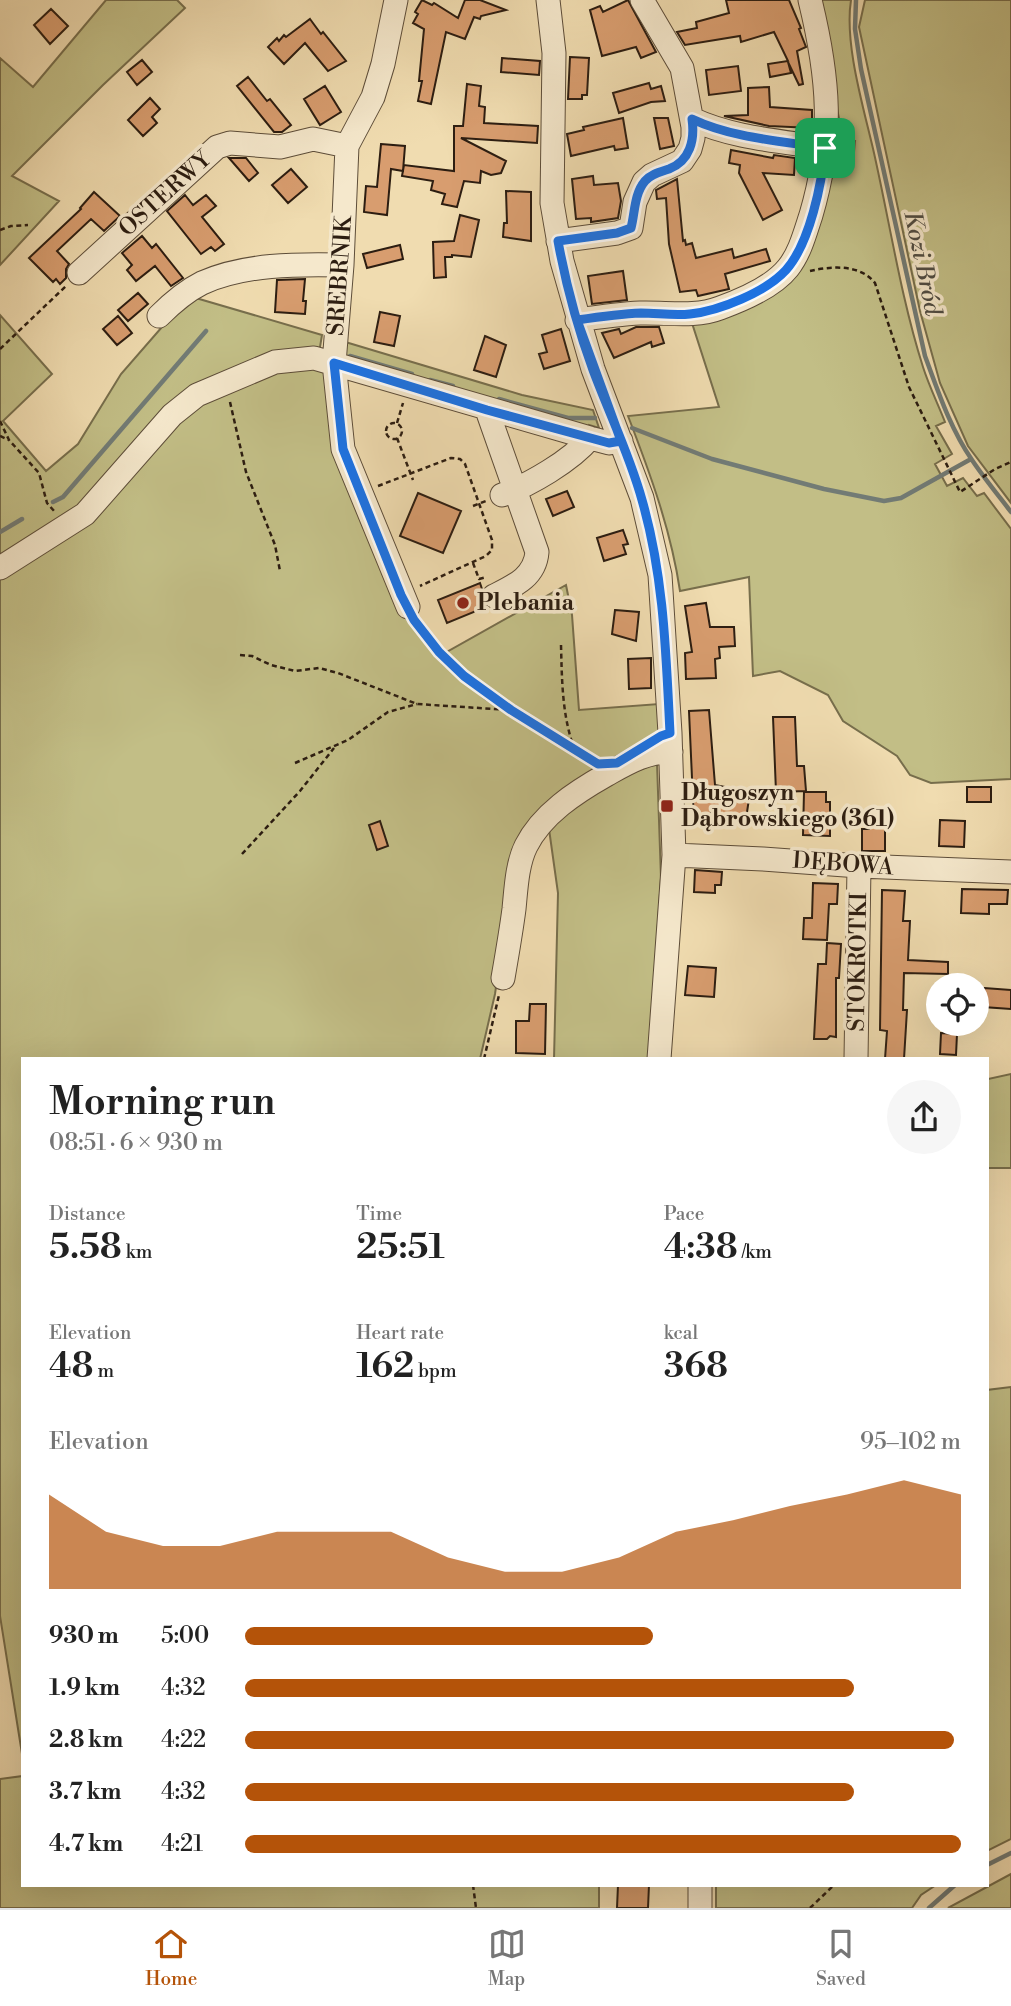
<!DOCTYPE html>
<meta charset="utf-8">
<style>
body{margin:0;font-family:"Libre Bodoni",serif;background:#f6f6f6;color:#222;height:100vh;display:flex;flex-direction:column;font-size:26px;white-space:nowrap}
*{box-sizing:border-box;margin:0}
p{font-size:23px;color:#767676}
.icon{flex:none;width:38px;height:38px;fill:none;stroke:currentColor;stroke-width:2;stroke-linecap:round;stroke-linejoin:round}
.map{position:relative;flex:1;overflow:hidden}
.details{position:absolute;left:21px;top:1057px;width:968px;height:830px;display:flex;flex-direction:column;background:#fff;border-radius:0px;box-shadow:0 7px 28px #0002}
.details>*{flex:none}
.tools{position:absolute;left:926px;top:973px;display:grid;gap:14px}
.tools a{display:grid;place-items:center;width:63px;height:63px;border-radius:50%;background:#fff;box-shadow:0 7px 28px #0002;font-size:35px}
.pin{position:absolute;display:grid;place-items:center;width:60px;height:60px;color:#fff;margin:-30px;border-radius:14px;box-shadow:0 4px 10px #0006}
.round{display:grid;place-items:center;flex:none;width:74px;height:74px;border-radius:37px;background:#f6f6f6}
.summary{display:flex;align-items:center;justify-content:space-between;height:119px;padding:0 28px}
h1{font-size:38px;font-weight:600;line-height:52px}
.metrics{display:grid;grid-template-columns:repeat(3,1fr);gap:10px;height:119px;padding:7px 28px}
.metrics div{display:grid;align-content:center}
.metrics b{font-size:35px;font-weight:600}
.metrics small{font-size:19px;font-weight:400}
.metrics p{font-size:19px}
.chart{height:196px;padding:14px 28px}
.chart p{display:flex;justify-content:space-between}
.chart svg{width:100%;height:126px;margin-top:7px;fill:#b45309;opacity:.7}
ul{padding:0 28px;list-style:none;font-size:23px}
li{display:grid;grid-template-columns:112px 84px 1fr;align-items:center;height:52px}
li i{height:18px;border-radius:9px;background:#b45309}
.tab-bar{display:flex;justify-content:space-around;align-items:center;height:98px;border-top:2px solid #e0e0e0;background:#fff;font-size:19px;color:#767676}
.tab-bar a{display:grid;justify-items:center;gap:4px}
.tab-bar .current{color:#b45309}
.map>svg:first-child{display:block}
.green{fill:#c2be86;stroke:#776e4c;stroke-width:2}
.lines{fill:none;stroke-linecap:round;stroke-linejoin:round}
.stream{stroke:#727b75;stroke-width:4.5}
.building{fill:#d89d6f;stroke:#2c1d11;stroke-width:2}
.minor-casing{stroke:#5d4d39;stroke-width:25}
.path{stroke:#2c1d11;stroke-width:2.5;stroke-dasharray:5 3.5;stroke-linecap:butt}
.minor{stroke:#f5e8cc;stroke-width:23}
.route-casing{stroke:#fff;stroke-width:14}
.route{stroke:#1a73e8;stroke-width:9}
.poi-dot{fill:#8f2418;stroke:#f5e8cc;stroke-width:2.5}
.labels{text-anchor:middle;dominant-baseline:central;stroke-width:7;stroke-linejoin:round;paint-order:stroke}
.street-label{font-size:23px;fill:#2c1d11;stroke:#f5e8cc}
.poi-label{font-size:23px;font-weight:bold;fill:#2c1d11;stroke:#f5e8cc;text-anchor:start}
.water-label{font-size:24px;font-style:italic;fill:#4f4c43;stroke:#f5e8cc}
</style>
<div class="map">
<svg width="1011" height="1908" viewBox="0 0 1011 1908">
<rect width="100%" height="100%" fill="#f0dcb0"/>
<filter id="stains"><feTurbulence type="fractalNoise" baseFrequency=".00286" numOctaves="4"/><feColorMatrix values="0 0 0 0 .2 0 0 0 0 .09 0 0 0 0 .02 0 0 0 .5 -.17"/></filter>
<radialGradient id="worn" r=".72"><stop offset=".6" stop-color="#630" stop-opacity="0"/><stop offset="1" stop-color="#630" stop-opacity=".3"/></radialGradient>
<path class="green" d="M106,0H177L185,8L103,85L12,176L59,201L0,265V58L33,87Z
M819,0H851C844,44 864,109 874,153C890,224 901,298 923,367C929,386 938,404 945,422L936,426L952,454L935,464L947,486L963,478L977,496L984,493L1011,529V779L931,783L910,775L897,756L843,721L828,695L780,671L753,676L749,577L680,591C671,530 650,473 628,416L719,407L692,323L785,283L835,170L836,162L853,163L855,141H838L839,118L830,76Z
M865,0H1011V503L968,446L940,383L920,311L859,27Z
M189,296L322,335L317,365L328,373L394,591L417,632L443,664L485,699L577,756L604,769L564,796L511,885L495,994L480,1059H23V1760L0,1616V315L52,374L3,421L46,471L78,444L121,374Z
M342,341L522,395L593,410L599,428L589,425L586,431L347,357Z
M566,585L572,615L579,710L659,704L662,734C647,741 619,761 603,761C597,760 592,757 587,754L469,676L445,653Z
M657,763L661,878L649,1059H554L558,893L549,829L569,808L606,783Z
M1011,1074V1168H987L988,1079Z
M1011,1387V1839L987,1851V1390Z
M23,1776V1885H599V1908H0V1779Z
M1011,1874V1908H948Z
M716,1885H936L921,1895L912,1908H716Z"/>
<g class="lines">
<path class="stream" d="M856,0L855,29L861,69L925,356C938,391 950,428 972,460C984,478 998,495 1011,512
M350,356L412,374
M430,380L453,386
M499,399L568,418H595
M632,428L712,459L824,489L884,501L901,498L971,459
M53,502L63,497L206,331
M0,532L22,519
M987,1865L1011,1853
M929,1908L955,1885"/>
</g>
<path class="building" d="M422,0L432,5L434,3L458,18L465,0H480L506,10L481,16L480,19L474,17L465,39L446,32L431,104L418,101L422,81H419L424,29L413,23L418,14L415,12Z
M628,0L656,52L641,58L636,47L602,56L590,10L600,6L603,12Z
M726,0H789L801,28L799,29L806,47L797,51L803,84L799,85L788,62L791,73L770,77L768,64L788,61L774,32L741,42L740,36L685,45L677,32L697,28L696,22L729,13Z
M51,9L68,26L50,44L34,25Z
M310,19L321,34L323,32L346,61L328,71L305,43L284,64L268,47L277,38L279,41L284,35L286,37Z
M570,57L589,58L587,95H582V99H568Z
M502,58L540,61L539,75L501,72Z
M142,60L152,72L137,85L127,72Z
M738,66L741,91L709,95L706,70Z
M248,77L267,101L270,99L291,125L282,132H274L237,86Z
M649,83L651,89L661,86L665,101L651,102L619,113L613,93Z
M467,84L481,86L479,106L485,107L484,123L538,126L537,143L461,138L506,161L501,173L491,175L481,171L480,183L464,181L457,207L442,204L445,194L431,190L433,181L402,176L404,165L454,171V126H463Z
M325,86L341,112L320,125L304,99Z
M769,87L770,107L812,110V128L769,126L724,116L748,115V88Z
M150,98L160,109L152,117L157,123L143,136L128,120Z
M623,118L628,148L615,150L614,146L571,156L567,134L584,130L583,127Z
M654,118H668L674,146L660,149Z
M381,144L405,146L403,171L391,169L387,215L364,212L366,186L377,187Z
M731,150L773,158L774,155L795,158L794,175L763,173L782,210L763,220L739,173L740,165L729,163Z
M229,158H246L258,173L249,181Z
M291,169L307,187L288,203L272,185Z
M593,176L594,185L618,183L621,201L618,218L591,222V218L576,219L572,179Z
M677,179L683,241L685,240L686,245L692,243L696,258L732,249L734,258L766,249L770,261L725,274L729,289L698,296L696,290L680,292L669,244L666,198L657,199L656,190Z
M506,191L531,192V241L503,237L504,223H507Z
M94,192L120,216L104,231L91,219L57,251L69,264L66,269V278L60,284L56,279L53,282L29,258L81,209L80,208Z
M185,195L193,205L206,195L216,206L202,217L224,244L215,251L211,247L201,254L167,211Z
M460,215L479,220L471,257L452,255V257H445L446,277L434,278L433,242L454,241Z
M142,236L152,248L156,244L183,278L171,286L155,266L136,281L127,270L132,265L122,253Z
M400,245L403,259L367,268L363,254Z
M623,271L627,300L592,304L588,276Z
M305,279L303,301H306L305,314L275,312L277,280Z
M138,293L148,304L128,321L118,310Z
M380,312L400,316L394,346L374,342Z
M118,316L132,333L117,345L103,329Z
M636,327H659L664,343L652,347L651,342L614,358L602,333L619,329L621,334Z
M561,329L570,361L544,369L539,354L547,352L542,335Z
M485,336L506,345L496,377L474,370Z
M567,491L574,507L553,516L546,499Z
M418,493L461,511L443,553L400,536Z
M623,530L628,544L623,545L626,554L604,561L597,538Z
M480,583L482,589L481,602L486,607L447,623L438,600Z
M706,603L710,627H734L735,646L719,647L720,658L715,659L716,678L686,679L685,653L692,652L685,606Z
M615,610L639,612L636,641L612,634Z
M651,658V688L629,689L628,659Z
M709,710L715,785L750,792L746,819L711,813L712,822L694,823L689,711Z
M773,717H795L797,766H804L806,791L776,792Z
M967,787H991V802H967Z
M804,792H826V802H830V836L803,835Z
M940,820L965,821L964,847L939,846Z
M380,821L388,846L377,850L369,825Z
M869,821H885V851H862V829H869Z
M695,870L722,872L721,885H715V893L694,892Z
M813,883L838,884L837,904H829L827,940L803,939L804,918H812Z
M962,889L1008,890L1007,904H989V914L961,913Z
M882,890L905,891L903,921H910L908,960L948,962V974L904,973L903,1010H907L904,1059H885L887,1031L880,1030Z
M827,943L841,944L839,978H836V1037L830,1036L827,1039H814L818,964H826Z
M688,966L716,968L714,997L685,995Z
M984,988L1011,990V1009L983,1007Z
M530,1004H546L545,1054L516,1053V1021H529Z
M941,1033L957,1034L956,1055L940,1054Z
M618,1885H649L648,1908H617Z"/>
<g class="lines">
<g class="minor-casing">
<path id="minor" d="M396,0L383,64L373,97L347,146L342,265L334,363L343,449L408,607
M548,0L554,53L552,203L562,261L593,369L642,498L660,575L670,733L674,855L659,1059
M692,119C732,138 781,141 825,148
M558,241L617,233L631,228L635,202L644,182L652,175L682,161L690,149L693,138V127L682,68L642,0
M79,273L217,147L230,143L280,147L313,139L347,146
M159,316C171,304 186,291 202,283C244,264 297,264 342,265
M577,320C598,317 619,314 640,313C667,312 694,318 720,308C742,300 773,287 788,268C800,253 805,233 811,215C834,137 829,78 810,0
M487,410L537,552C535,577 514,586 494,596
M502,495C529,485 571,461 590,438
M0,568L85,514L172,415L197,395L275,362L314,358L590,438L609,443L621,441
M674,855L763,859L859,866L1011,872
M503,978C507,955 511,932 514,909C516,889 517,864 526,846C542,814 576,792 606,775C626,764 647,751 671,752
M856,1059L859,866
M700,1885V1908"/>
</g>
<path class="path" d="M0,230L11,226L28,225
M810,271C832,266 860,264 875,283L909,387L960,492L995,469L1011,462
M0,349L66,286
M230,402L246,472L275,545L280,571
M0,421L9,440L39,473L47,503L55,512
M386 431a8 8 0 1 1 16 0a8 8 0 1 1-16 0Z
M397,423L403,403
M0,436L9,440
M397,438L413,480
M378,486L451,458L460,459L465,464L492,540V550L486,556L420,586
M473,506L486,501
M473,563L479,579L487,577
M416,623C456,684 529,724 591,760
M561,645C562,682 562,716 575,751
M240,655L252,656L271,665L295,671L319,668L338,673L417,704L510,710
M295,763L348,740L388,712L417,704
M242,854L300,791L334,748
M484,1059L499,995
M473,1885L476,1908
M810,1908L834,1885"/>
<use href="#minor" class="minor"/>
</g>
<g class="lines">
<g class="route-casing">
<path id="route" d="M825,148C781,141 732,138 692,119C695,140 690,161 669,169C660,172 651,174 645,181C634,194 635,213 631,228L617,233L558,241C566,285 578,329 593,370C609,413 630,456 642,500C664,576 666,654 670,733L661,736L617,763L598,764L511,710L464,676L439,652L414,620L401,595L343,449L334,363L487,410L609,443L621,441L577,320C598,317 620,314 641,313C657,313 674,316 690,314C719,311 766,292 786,270C810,243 822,183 825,148"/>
</g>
<use href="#route" class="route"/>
</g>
<g class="poi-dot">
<circle cx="463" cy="603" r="7"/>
<rect x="660" y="799" width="14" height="14" rx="3.5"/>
</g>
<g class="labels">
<g class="street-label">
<text transform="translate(165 194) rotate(-42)">OSTERWY</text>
<text transform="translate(340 276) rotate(-86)">SREBRNIK</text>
<text transform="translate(843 864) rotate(4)">DĘBOWA</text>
<text transform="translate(858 962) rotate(-89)">STOKROTKI</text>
</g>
<g class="poi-label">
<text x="477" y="603">Plebania</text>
<text x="681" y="793">Długoszyn<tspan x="681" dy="26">Dąbrowskiego (361)</tspan></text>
</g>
<g class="water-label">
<text transform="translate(922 263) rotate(78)">Kozi Bród</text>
</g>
</g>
<rect width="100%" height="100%" filter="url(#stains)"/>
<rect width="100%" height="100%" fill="url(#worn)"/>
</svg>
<div class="tools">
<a><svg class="icon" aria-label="locate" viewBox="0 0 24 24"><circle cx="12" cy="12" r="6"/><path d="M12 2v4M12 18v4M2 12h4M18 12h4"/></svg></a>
</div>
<div class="pin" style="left:825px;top:148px;background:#1e9e55"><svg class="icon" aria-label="arrive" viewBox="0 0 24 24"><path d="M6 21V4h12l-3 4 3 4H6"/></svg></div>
<section class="details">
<div class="summary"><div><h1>Morning run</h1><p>08:51 · 6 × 930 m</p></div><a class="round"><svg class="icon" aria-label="share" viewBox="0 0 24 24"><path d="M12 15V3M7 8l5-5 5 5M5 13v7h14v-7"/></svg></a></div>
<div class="metrics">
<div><p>Distance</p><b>5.58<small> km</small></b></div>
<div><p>Time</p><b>25:51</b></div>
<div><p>Pace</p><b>4:38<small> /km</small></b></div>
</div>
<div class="metrics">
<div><p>Elevation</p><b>48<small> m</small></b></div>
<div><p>Heart rate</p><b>162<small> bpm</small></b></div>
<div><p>kcal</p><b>368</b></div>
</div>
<div class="chart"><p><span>Elevation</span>95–102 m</p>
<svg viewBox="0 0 160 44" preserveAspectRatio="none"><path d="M0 44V11L10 24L20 29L30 29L40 24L50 24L60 24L70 33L80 38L90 38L100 33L110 24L120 20L130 15L140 11L150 6L160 11V44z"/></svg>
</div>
<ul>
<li><b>930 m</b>5:00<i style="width:57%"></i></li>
<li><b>1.9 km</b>4:32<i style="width:85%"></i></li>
<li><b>2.8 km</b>4:22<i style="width:99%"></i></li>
<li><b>3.7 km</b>4:32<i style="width:85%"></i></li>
<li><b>4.7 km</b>4:21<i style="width:100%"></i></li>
</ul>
</section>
</div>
<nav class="tab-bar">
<a class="current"><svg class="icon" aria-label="home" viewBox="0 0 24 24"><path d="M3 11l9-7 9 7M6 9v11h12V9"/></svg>Home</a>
<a><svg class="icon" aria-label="map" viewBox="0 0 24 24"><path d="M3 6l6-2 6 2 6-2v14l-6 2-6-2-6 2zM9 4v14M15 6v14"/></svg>Map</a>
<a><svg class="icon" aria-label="saved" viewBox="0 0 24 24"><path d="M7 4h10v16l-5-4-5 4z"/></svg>Saved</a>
</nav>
